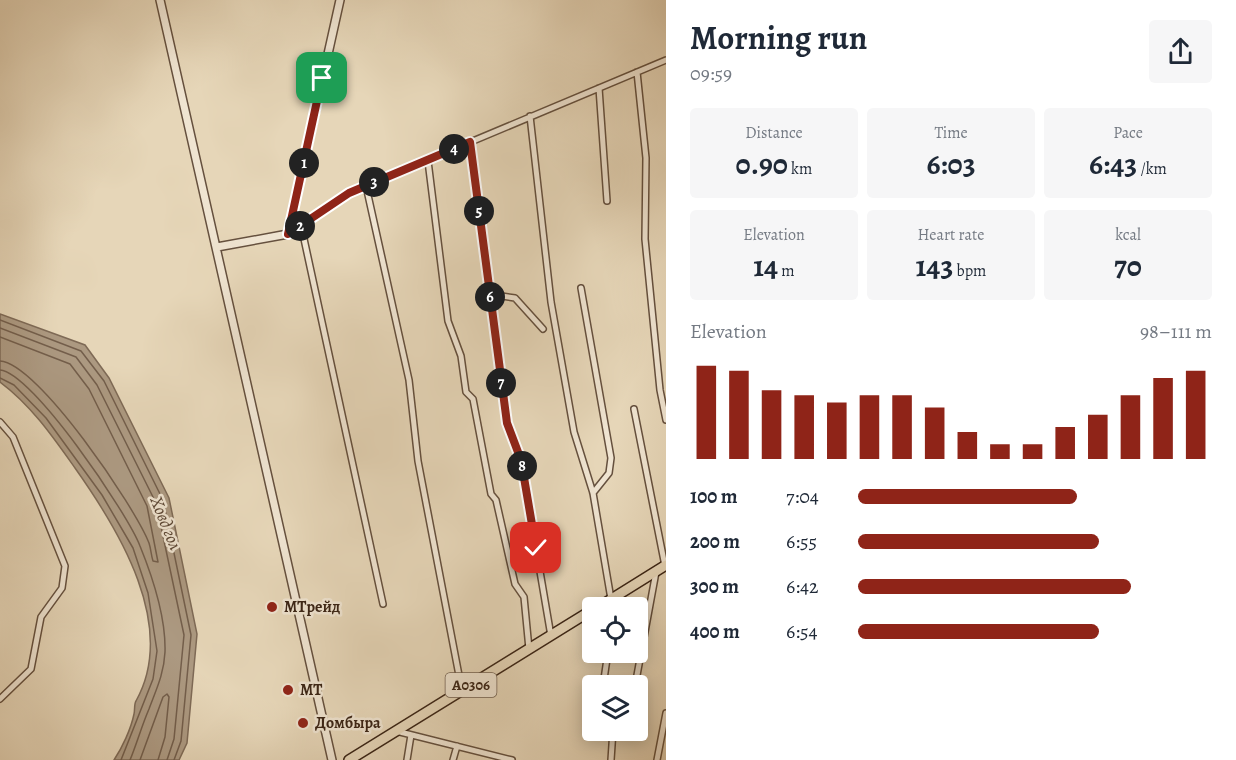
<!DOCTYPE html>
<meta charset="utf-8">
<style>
body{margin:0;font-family:Alegreya,serif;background:#f6f6f7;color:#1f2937;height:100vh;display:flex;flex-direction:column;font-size:22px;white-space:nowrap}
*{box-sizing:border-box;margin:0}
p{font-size:20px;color:#747a83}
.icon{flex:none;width:33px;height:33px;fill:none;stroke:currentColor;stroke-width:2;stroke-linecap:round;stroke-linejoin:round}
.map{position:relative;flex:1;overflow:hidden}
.sheet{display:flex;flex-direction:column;background:#fff;width:570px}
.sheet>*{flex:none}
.fabs{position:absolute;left:582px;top:597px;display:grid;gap:12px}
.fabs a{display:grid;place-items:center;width:66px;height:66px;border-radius:6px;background:#fff;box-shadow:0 3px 15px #0003;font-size:30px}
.pin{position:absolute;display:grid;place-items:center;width:51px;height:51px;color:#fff;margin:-26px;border-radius:12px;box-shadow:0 3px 9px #0006}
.km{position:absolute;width:30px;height:30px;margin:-15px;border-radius:50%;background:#222;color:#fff;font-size:16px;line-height:30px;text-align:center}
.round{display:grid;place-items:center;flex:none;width:63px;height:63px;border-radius:6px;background:#f6f6f7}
.summary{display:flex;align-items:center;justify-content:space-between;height:102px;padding:0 24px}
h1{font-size:33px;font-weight:700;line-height:45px}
.figures{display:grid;grid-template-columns:repeat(3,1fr);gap:9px;height:102px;padding:6px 24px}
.figures div{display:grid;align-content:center;border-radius:6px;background:#f6f6f7;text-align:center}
.figures b{font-size:30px;font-weight:700}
.figures small{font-size:16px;font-weight:400}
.figures p{font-size:16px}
.chart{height:168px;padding:12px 24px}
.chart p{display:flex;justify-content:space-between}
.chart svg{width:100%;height:108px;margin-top:6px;stroke:#8f2418;stroke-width:6}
ul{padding:0 24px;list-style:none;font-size:20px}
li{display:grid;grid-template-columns:96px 72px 1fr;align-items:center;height:45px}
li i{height:15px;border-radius:8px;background:#8f2418}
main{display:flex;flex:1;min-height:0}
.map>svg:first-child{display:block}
.water{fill:#ac9981;stroke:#7e6a56;stroke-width:1.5}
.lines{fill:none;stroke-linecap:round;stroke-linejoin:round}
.shore{stroke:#735e4b;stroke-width:1.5}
.minor-casing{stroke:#65503e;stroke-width:8}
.tertiary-casing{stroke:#65503e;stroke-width:10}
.trunk-casing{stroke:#3a2415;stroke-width:12}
.minor{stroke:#efe4d1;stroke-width:5}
.tertiary{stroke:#efe4d1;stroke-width:7}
.trunk{stroke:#e6d6b8;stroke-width:9}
.route-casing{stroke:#fff;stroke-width:12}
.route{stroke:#8f2418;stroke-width:8}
.poi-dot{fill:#8f2418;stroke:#efe4d1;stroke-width:2}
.labels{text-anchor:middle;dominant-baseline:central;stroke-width:5;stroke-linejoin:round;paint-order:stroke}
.shield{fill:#efe4d1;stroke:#705e4d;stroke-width:1.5}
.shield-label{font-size:15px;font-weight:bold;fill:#3a2415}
.poi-label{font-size:16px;font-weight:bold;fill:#3a2415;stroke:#efe4d1;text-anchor:start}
.water-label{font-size:18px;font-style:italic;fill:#5c4735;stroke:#efe4d1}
</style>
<main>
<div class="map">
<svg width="666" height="760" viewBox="0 0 666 760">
<rect width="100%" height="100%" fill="#e6d6b8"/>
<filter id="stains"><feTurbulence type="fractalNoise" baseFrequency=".00333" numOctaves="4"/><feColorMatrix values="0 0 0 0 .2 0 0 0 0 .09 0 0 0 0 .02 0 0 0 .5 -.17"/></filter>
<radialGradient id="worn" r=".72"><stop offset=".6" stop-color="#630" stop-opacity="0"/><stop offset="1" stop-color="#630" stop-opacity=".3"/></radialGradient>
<path class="water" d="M0,314L85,345L109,378L169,498L197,634L187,743L179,760H114C122,748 131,729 134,714C135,710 134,704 136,701C178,626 119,530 75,468C53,437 31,405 0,382Z"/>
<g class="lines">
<path class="shore" d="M0,320L81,351L104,381L163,500L191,635L181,741L174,760
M0,328L76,357L97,385L156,503L184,635L174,739L167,760
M0,337L70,364L89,389L147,506L158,562L153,561C151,555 151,549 149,543C135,507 38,363 0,361
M0,370C32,372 128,514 140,546C153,578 166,618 165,652C164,674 156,690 149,709C142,725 137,743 130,760
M0,378L14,385L46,418L102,495L133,548L148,593L157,651L153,679L121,760
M140,760L163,697L167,694L169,697L165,737L158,760"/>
<g class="minor-casing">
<path id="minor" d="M637,72L646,158L645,239L660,390L666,420
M599,88L607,201
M530,116L551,302L574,432L593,493L611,599
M470,142L507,423L521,460L551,636
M428,161L448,321L461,356L466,392L473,399L491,494L496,500L515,584L524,597L529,649
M366,186L409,380L418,461L462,691
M301,225L383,604
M288,234L349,193L666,60
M581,288L611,458L609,473L593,493
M489,294L515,298L543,329
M634,409L665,566
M0,422L13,437L65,566L62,588L41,617L31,669L0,699
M615,608L618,595
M603,686L608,652
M635,686L656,572
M396,731L512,760
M407,760L411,735
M453,760L457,746
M611,760L613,730
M657,760L666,713"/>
</g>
<g class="tertiary-casing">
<path id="tertiary" d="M160,0L332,760
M217,247L288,234L340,0"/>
</g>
<g class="trunk-casing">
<path id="trunk" d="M597,608L666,565
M349,760L592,610"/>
</g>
<use href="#minor" class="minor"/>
<use href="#tertiary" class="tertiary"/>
<use href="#trunk" class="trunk"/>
</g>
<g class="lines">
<g class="route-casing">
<path id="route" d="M322,78L288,234L349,193L470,142L507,423L521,460L536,548"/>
</g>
<use href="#route" class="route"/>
</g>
<g class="poi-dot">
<circle cx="272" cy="607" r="6"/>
<circle cx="288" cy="690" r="6"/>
<circle cx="303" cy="723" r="6"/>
</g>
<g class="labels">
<rect class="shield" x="445.5" y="673" width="51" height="24" rx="4.5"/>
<g class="shield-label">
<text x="471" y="685">A0306</text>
</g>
<g class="poi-label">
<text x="284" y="607">MTрейд</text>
<text x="300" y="690">МТ</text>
<text x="315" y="723">Домбыра</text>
</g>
<g class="water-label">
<text transform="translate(166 523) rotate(68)">Ховд гол</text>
</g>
</g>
<rect width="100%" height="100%" filter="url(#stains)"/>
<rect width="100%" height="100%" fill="url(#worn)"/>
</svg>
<div class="fabs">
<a><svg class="icon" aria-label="locate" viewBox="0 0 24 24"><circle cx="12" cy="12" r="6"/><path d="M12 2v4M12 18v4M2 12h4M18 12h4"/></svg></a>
<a><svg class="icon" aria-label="layers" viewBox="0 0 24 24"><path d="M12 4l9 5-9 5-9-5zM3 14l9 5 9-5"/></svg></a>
</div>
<div class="pin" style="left:322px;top:78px;background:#1e9e55"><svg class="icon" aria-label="arrive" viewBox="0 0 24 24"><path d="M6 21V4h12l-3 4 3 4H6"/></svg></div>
<div class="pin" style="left:536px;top:548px;background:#d93025"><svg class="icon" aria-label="check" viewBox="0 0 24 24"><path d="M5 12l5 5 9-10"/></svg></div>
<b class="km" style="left:304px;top:163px">1</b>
<b class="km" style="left:300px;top:226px">2</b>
<b class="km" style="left:374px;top:182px">3</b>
<b class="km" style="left:454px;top:149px">4</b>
<b class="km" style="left:479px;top:211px">5</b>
<b class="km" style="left:490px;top:297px">6</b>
<b class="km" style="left:501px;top:383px">7</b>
<b class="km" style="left:522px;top:466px">8</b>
</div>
<section class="sheet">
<div class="summary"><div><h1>Morning run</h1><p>09:59</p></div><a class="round"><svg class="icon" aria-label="share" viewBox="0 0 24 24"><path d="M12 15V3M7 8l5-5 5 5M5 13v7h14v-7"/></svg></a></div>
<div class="figures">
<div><p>Distance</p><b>0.90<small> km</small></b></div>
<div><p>Time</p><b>6:03</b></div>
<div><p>Pace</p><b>6:43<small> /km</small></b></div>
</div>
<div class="figures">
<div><p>Elevation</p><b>14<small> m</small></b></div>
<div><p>Heart rate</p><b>143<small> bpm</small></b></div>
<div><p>kcal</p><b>70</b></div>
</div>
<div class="chart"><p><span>Elevation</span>98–111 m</p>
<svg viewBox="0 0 160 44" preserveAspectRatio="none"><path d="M5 44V6M15 44V8M25 44V16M35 44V18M45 44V21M55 44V18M65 44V18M75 44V23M85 44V33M95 44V38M105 44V38M115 44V31M125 44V26M135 44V18M145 44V11M155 44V8"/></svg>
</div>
<ul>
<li><b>100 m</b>7:04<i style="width:62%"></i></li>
<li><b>200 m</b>6:55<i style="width:68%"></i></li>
<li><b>300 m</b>6:42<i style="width:77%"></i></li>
<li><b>400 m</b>6:54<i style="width:68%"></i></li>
</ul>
</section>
</main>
